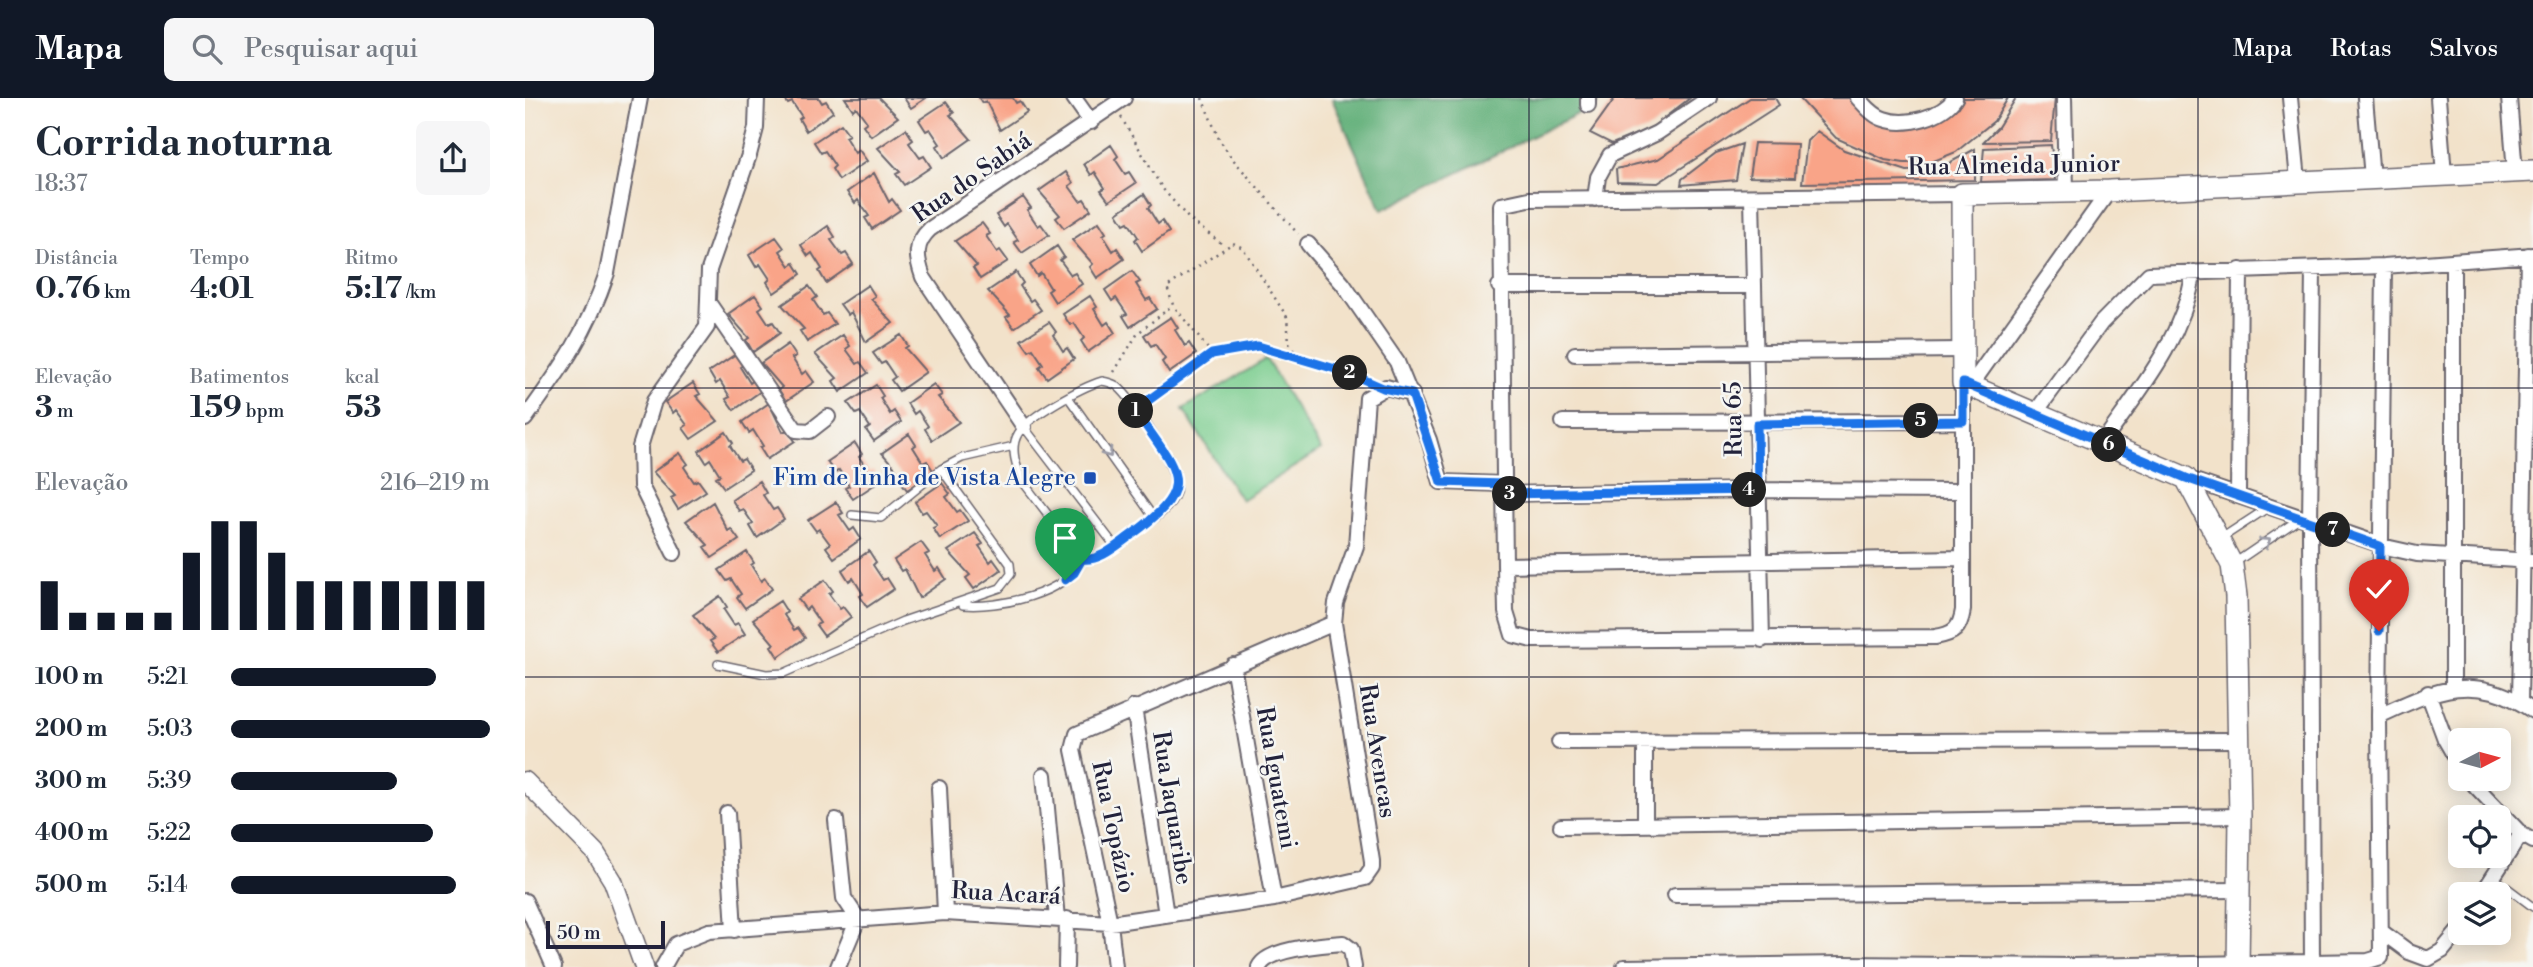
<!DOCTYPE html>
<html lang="pt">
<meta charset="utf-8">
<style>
body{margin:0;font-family:"Libre Bodoni",serif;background:#f6f6f7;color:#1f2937;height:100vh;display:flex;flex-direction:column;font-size:26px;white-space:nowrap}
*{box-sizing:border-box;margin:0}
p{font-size:23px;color:#747a83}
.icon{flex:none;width:38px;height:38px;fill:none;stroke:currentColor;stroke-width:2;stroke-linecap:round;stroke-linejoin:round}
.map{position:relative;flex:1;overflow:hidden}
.side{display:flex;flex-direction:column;background:#fff;width:525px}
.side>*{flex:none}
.needle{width:46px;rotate:84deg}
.tools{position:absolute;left:1923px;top:630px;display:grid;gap:14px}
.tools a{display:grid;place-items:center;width:63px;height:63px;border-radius:10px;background:#fff;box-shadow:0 4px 18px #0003;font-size:35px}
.scale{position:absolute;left:21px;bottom:18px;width:119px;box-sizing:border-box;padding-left:7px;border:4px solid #22223b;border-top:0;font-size:19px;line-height:24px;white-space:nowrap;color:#22223b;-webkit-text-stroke:5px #f6f6f2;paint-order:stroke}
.pin{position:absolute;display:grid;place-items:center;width:60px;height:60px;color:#fff;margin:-72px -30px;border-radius:50% 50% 50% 0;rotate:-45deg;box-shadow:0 0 7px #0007}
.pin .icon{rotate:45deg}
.km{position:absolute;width:35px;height:35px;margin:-18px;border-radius:50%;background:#222;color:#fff;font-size:19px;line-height:35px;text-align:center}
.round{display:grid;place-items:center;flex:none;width:74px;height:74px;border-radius:10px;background:#f6f6f7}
.head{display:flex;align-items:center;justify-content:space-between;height:119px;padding:0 35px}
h1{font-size:38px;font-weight:700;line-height:52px}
.stats{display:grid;grid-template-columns:repeat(3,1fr);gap:10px;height:119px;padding:7px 35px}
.stats div{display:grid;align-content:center}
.stats b{font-size:30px;font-weight:700}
.stats small{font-size:19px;font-weight:400}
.stats p{font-size:19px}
.chart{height:196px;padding:14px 35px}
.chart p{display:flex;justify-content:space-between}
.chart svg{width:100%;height:126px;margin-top:7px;stroke:#111827;stroke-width:6}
ul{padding:0 35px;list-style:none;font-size:23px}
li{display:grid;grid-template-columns:112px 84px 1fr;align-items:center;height:52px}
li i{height:18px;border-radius:9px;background:#111827}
header{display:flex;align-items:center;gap:42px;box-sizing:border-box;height:98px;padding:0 35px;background:#111827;color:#fff}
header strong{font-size:33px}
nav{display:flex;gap:38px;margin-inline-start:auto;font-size:24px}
.search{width:490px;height:63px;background:#f6f6f7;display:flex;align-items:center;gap:18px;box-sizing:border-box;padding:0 24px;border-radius:10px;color:#747a83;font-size:26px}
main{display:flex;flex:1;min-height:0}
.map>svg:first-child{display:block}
.green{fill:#7bcd8f;stroke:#4e7865;stroke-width:2}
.forest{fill:#64b07a;stroke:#43695a;stroke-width:2}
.building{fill:#f9a488}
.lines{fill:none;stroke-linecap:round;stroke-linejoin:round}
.service-casing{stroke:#6b656d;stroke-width:10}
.minor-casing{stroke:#6b656d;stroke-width:18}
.tertiary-casing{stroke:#6b656d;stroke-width:21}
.secondary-casing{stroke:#6b656d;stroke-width:24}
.path{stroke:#6b656d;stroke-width:2.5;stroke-dasharray:2 5;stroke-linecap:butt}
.service{stroke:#fff;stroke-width:7}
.minor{stroke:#fff;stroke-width:14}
.tertiary{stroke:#fff;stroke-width:18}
.secondary{stroke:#fff;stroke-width:21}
.oneway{stroke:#9c9ca7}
.route-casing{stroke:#fff;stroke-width:14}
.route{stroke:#1a73e8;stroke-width:9}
.grid{fill:none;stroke:#22223b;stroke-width:2;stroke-opacity:0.55}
.transit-dot{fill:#1a4fb4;stroke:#f6f6f2;stroke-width:2.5}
.labels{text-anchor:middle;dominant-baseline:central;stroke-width:5;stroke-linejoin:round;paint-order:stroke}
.street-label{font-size:24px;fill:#22223b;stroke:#f6f6f2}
.transit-label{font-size:24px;fill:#164399;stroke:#f6f6f2;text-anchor:end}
</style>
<header>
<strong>Mapa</strong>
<div class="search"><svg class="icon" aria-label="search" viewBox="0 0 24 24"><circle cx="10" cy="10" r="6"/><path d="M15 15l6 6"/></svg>Pesquisar aqui</div>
<nav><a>Mapa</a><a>Rotas</a><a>Salvos</a></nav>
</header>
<main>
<section class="side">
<div class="head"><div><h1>Corrida noturna</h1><p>18:37</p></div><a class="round"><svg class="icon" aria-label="share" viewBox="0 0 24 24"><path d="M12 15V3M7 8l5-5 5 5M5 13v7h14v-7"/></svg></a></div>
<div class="stats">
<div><p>Distância</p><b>0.76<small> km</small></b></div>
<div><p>Tempo</p><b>4:01</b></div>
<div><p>Ritmo</p><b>5:17<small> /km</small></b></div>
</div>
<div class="stats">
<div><p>Elevação</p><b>3<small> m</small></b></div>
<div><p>Batimentos</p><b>159<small> bpm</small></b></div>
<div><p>kcal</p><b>53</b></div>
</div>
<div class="chart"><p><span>Elevação</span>216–219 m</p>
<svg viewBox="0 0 160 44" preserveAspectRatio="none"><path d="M5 44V27M15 44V38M25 44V38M35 44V38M45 44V38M55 44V17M65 44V6M75 44V6M85 44V17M95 44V27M105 44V27M115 44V27M125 44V27M135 44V27M145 44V27M155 44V27"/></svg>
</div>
<ul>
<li><b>100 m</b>5:21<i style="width:79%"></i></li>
<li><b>200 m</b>5:03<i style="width:100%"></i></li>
<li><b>300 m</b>5:39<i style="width:64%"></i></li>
<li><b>400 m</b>5:22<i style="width:78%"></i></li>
<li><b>500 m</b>5:14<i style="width:87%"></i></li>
</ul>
</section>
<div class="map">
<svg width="2008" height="869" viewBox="0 0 2008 869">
<rect width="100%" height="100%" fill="#f6f6f2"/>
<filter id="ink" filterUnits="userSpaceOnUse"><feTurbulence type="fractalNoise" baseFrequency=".0143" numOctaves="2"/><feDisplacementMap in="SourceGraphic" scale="14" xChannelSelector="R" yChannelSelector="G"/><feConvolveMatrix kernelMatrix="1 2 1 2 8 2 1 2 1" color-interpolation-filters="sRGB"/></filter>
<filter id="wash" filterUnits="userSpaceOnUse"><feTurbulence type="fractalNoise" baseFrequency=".00686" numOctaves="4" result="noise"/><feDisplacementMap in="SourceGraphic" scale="28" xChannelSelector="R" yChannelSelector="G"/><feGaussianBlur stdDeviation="1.57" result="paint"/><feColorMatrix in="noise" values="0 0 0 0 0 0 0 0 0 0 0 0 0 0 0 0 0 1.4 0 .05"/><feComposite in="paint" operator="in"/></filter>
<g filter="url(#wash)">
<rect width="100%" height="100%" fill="#f2e2ca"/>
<path class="green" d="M741,261L796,352L716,402L658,311Z"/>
<path class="forest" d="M1076,0L1071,7L857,112L807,1Z"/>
<g id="blocks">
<path class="building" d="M259,0H294L297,5L301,3L308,14L281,33L274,21L277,19L267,4L263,6Z
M320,0H354L373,19L346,38L338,27L342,24L331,9L328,12Z
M379,0H401L386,10Z
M454,0H488L491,5L495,3L502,14L475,32L461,3L457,5Z
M1090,0H1165L1126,30L1087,46L1065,35Z
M1225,0H1250L1254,7L1133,85L1092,84L1091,71L1133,61Z
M1274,0H1324L1339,15L1409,22L1434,9L1439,0H1483L1469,23L1431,54L1404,65H1379L1360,62L1311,40Z
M1491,0H1530L1526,43L1458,44L1473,29Z
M421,4L429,15L425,17L446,41L419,60L412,48L415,46L405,31L401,33L394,22Z
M316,26L324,37L320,39L330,55L334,52L342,63L314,82L307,71L310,68L300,53L296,55L289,44Z
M381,31L388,42L384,45L395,60L399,58L406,69L379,87L371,76L375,74L353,50Z
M1292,33L1319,52L1382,73L1415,70L1450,51V82L1277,85L1282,43Z
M1229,45L1272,46L1270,80L1224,79Z
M1217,46L1211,82L1156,87L1157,81L1191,55Z
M586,47L593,58L590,61L600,76L604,74L611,85L584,103L576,92L580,90L570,74L566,77L559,66Z
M1526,47L1530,82L1456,84L1459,50Z
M541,74L548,85L544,88L555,103L559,101L566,112L539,130L531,120L535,117L514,93Z
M349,75L364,104L367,101L375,112L347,131L340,120L344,118L333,102L330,105L322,94Z
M619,96L626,107L623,110L633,126L637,123L644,134L617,153L610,142L613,139L603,124L599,126L592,115Z
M498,99L506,110L502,112L513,128L516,126L524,137L497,155L489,144L493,142L482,126L479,129L471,117Z
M574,124L581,135L578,137L588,153L592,150L599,161L572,180L565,169L568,166L547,142Z
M457,125L465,136L461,138L472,154L475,152L483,163L455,181L448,170L452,168L430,143Z
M303,128L310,139L306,142L317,157L321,155L328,166L301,185L294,173L297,171L287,155L283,158L276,147Z
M251,139L259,150L255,153L265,168L269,165L276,176L249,195L242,184L245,181L235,166L231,169L224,157Z
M532,148L539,159L535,162L546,177L550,175L557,186L530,204L523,193L526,191L516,175L512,178L505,167Z
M607,173L615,184L611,186L621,202L625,200L632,211L605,229L598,218L602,216L591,200L587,203L580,192Z
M491,174L498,185L495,188L505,203L508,201L516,212L489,230L481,219L485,217L463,193Z
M343,187L350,198L346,201L368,225L341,244L326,214L323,217L315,206Z
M284,188L292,199L288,202L298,217L302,215L310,226L282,244L275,233L279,231L257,207Z
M230,197L238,208L234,211L244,226L248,224L255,235L228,254L221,242L224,240L203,216Z
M565,198L572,209L569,211L579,227L583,224L590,235L563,254L556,243L559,240L549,225L545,227L538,216Z
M646,219L653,230L650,232L660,248L664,245L671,256L644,275L637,264L640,261L630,246L626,248L619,237Z
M524,224L531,234L528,237L538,253L542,250L549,261L522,280L514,269L518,266L508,251L504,253L496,242Z
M318,237L325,248L321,251L332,266L335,264L343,275L315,294L308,283L312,280L290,256Z
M376,237L383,248L380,250L401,274L374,293L366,282L370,279L360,264L356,266L348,255Z
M263,246L271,258L267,260L277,276L281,273L289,284L261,303L254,292L257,289L236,265Z
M211,256L218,267L215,269L225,285L229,282L236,293L209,312L201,301L205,299L195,283L191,286L184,274Z
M168,285L175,296L171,298L193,323L166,341L158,330L162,327L151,312L148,315L140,304Z
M409,286L417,297L413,299L434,324L407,342L400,331L403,328L393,313L389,316L382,305Z
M351,287L358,298L355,300L365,316L369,313L376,324L349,343L341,332L345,329L335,314L331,316L323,305Z
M244,305L258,334L262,332L270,343L242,361L235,350L238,348L228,332L224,335L217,324Z
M201,334L208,345L205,348L215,363L219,361L226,372L199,390L191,379L195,377L185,361L181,364L174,353Z
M384,336L391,347L388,349L398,365L402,363L409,374L382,392L374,381L378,379L357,355Z
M330,345L337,356L334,359L344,374L348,372L355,383L328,401L320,390L324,388L314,372L310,375L302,364Z
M155,355L163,366L159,369L169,384L173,382L181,393L153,411L146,400L150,398L128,374Z
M234,383L241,395L238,397L248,412L252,410L259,421L232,440L225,428L228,426L218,411L214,413L207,402Z
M417,385L425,396L421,399L432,414L435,412L443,423L415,441L408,430L412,428L401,413L397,415L390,404Z
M188,404L203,433L206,431L214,442L187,460L179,449L183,447L161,423Z
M311,404L318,415L314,417L325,433L329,430L336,441L309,460L301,449L305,446L294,431L291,433L283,422Z
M450,435L458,446L454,448L465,464L468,461L476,472L449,491L441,480L445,477L423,453Z
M396,444L404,455L400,457L410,473L414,470L421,481L394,500L380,471L376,473L369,462Z
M344,453L351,464L348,467L358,482L362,480L369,491L342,509L335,498L338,496L328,480L324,483L317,472Z
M222,454L229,465L226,467L236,483L240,480L247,491L220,510L212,499L216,496L206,481L202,483L194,472Z
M300,482L308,493L304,496L315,511L318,509L326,519L299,538L291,527L295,525L284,509L281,512L273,501Z
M195,498L202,509L199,512L209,527L213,525L220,536L193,554L185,543L189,541L168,517Z
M255,503L262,514L259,517L269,532L273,530L280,540L253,559L246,548L249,546L228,521Z"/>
</g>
</g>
<g filter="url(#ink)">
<use href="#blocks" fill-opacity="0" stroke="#6b656d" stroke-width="2"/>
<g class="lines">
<g class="service-casing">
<path id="service" d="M577,283C583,284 587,285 592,288C609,301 656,374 651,394C645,414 619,427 604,438C591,448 575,463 557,461L498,384C492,370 484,351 493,336C503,318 557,289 577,283Z
M543,299L629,420
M499,329L590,448
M327,417L356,420L416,371
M1695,441L1744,409
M1708,466L1774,421
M438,507C472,510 542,497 557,461
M193,566L241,576L259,575L378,523L475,490L486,476L485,466L416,371L437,360L489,348
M1968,779L2008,809"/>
</g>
<g class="minor-casing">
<path id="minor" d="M549,0L566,24
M1063,0V7
M1333,0C1340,7 1348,18 1359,21C1381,29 1417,19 1430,0
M1539,0L1541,94
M1765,0L1773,82
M1840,0L1847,80
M1913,0L1919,77
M1984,0L1990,74
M1437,96L1004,101L976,107L980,467L981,514L988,537L1007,542L1410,539C1429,536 1435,531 1438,512V285
M1227,99L1237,542
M1070,101L1073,79L1085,57L1132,35L1184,0
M783,146L818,186L872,264L904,342L916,384L978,386
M974,188H1229
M185,207L271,332L285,333L303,319
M1050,256L1437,252
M1446,287L1584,93
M1510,315L1576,225L1624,176L1859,168L2008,157
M0,321C36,271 62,235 82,175L115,0
M1038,324L1438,323
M499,329L398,179C391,159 389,146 405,131L599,0
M1578,344C1617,289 1657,242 1669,174
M1661,380L1865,450L1892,456L2008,463
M978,396L1233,392L1438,393
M1713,396L1715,172
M149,455L116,388L115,349L129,303L182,229L184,172L224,57L231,30L232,0
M980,467L1437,460
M708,567L749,801
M1928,590V163
M1903,595L1920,641L1936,669
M1995,604L2003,157
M609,609L641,817
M1854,618C1912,591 1951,573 2008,613
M1034,644L1712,642
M519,677L532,821
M1944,681L1996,736L2008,743
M414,690L420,815
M202,715L209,832
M311,722L319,800L333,821L313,869
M1120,727V644
M1036,728L1715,718
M1957,796L1996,736
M1150,797L1715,792
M0,803L29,869
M1857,834L1884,854L1903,861L1917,853L1936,830
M138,869L151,846L184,833L420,815L585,825L749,801L840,780L847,770V763L809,525L811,505L831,448L842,300L861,289L887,296
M541,869L542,821
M590,869L585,825L548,652L552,636L809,525
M734,869C743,850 797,847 818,845L826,851L829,869
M1099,869L1318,866L1548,868L1787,864L1843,863L1856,859L1854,618L1859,168
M1787,869L1785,425L1788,171"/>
</g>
<g class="tertiary-casing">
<path id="tertiary" d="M0,683L70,754L88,783L119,869"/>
</g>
<g class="secondary-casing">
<path id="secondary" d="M1713,869L1715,718L1711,498L1707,467L1661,380L1438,285L1437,96L1584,93L2008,73"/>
</g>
<path class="path" d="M677,0L694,41L706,59L773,136
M596,19L637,90L664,121L700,148
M687,256L648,207L642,189L708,145L718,150L762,219L764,244L772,259
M589,274L613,235L648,207
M622,303L687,256L733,248L842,283"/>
<use href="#service" class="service"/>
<use href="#minor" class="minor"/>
<use href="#tertiary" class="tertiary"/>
<use href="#secondary" class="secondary"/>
</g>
<defs><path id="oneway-chevron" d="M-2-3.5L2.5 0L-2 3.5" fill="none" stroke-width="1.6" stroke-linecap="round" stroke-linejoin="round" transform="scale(1.75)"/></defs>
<g class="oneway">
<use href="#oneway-chevron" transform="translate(583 355) rotate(54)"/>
<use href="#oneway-chevron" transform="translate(1741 444) rotate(-34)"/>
</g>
</g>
<g class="lines" filter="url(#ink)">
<g class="route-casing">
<path id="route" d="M540,482L549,475L557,461C575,463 591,448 605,438C677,386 652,375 610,312L687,256L733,248L824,275L858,290L887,296L916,384L978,386V396L1233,392L1232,326L1438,323V285L1661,380L1855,448L1854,533"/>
</g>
<use href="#route" class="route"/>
</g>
<path class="grid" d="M335,0V869M669,0V869M1004,0V869M1339,0V869M1673,0V869M0,290H2008M0,579H2008"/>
<rect class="transit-dot" x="558" y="373" width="14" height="14" rx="3.5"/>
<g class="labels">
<g class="street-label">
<text transform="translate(1489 68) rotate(-1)">Rua Almeida Junior</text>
<text transform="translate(447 80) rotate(-35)">Rua do Sabiá</text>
<text transform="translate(1209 321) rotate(-91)">Rua 65</text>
<text transform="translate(852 653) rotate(81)">Rua Avencas</text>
<text transform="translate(751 680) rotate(80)">Rua Iguatemi</text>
<text transform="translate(647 710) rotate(81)">Rua Jaquaribe</text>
<text transform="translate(588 729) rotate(78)">Rua Topázio</text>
<text transform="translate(481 796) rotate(3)">Rua Acará</text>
</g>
<g class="transit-label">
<text x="551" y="380">Fim de linha de Vista Alegre</text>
</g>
</g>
</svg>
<div class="tools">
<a><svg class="needle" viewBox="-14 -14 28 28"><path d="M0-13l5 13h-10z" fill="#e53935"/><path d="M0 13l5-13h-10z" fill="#747a83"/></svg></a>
<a><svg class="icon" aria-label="locate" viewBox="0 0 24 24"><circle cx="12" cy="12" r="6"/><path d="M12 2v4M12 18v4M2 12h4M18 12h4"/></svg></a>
<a><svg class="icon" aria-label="layers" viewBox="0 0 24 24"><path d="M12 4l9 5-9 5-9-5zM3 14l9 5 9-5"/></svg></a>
</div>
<div class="scale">50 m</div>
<div class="pin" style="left:540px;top:482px;background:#1e9e55"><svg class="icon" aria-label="arrive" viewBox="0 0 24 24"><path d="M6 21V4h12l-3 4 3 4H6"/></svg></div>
<div class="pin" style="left:1854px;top:533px;background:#d93025"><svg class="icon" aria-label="check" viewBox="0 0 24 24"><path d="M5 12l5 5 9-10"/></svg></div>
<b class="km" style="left:611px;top:313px">1</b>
<b class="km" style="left:825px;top:275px">2</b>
<b class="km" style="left:985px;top:396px">3</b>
<b class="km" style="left:1224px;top:392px">4</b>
<b class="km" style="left:1396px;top:323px">5</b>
<b class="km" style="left:1584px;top:347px">6</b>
<b class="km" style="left:1808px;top:432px">7</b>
</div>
</main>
